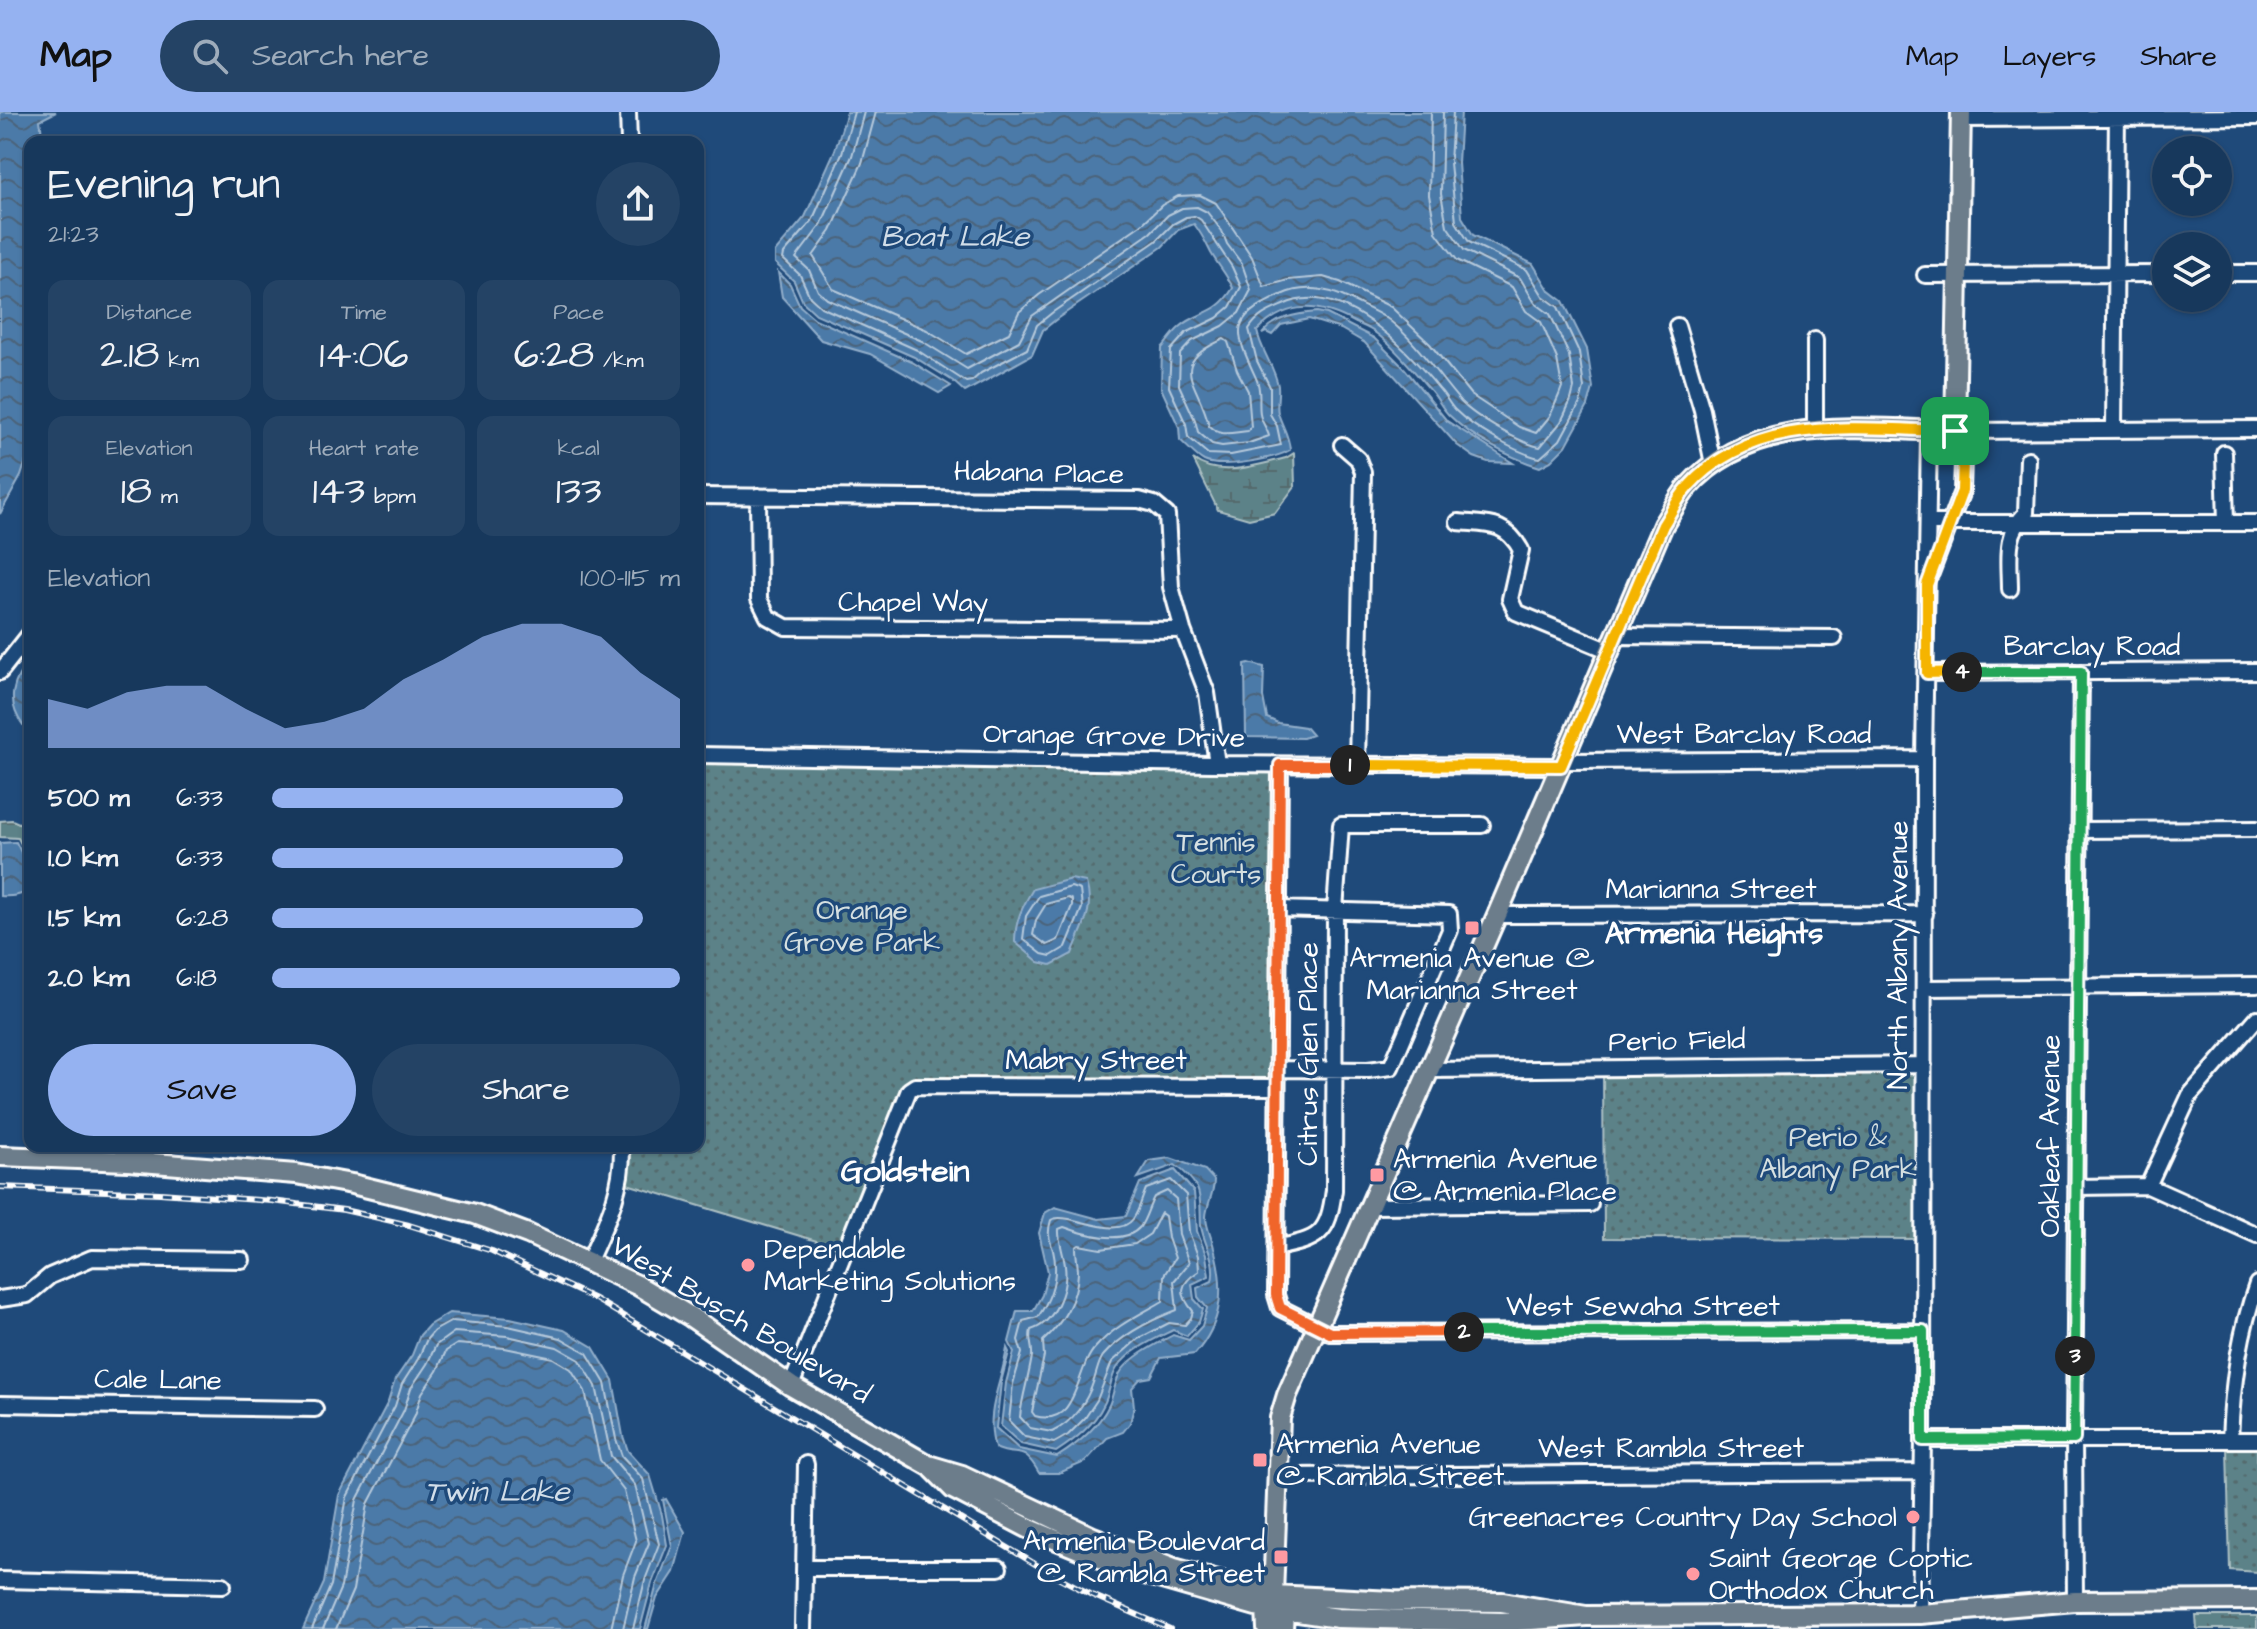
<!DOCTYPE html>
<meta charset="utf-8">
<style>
body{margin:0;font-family:"Architects Daughter",sans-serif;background:#244365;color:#f1f3f6;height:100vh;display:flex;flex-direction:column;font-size:30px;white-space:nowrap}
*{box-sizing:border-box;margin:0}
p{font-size:26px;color:#9eacbb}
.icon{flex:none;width:44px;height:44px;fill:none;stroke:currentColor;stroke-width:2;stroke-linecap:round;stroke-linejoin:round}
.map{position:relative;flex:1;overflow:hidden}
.drawer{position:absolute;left:24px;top:24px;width:680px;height:1016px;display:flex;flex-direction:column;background:#17385c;border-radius:16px;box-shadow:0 2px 6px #0004,0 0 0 2px #365272}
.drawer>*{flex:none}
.buttons{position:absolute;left:2152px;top:24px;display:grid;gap:16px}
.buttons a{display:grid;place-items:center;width:80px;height:80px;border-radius:50%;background:#17385c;box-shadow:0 2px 6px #0004,0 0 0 2px #365272;font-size:40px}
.pin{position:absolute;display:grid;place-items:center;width:68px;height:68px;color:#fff;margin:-34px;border-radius:16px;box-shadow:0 4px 12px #0006}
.km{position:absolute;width:40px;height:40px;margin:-20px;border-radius:50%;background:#222;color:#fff;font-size:22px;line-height:40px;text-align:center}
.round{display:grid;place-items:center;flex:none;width:84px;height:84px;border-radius:42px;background:#244365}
.head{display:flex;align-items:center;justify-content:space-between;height:136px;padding:0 24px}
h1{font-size:44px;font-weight:600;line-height:60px}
.figures{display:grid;grid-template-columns:repeat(3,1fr);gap:12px;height:136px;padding:8px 24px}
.figures div{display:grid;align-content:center;border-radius:16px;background:#244365;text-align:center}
.figures b{font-size:40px;font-weight:600}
.figures small{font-size:22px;font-weight:400}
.figures p{font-size:22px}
.chart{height:224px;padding:16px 24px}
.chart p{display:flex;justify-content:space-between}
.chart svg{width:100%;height:144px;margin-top:8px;fill:#95b2f1;opacity:.7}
.action{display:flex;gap:16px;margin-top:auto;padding:16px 24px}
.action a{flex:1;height:92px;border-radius:48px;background:#95b2f1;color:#111;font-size:32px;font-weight:600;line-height:92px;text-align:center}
.action a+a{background:#244365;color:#f1f3f6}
ul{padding:0 24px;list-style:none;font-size:26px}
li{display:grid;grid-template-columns:128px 96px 1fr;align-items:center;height:60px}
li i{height:20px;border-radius:10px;background:#95b2f1}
header{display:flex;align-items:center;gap:48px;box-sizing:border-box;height:112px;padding:0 40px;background:#95b2f1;color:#111}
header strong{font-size:38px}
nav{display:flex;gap:44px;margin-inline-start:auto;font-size:28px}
.search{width:560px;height:72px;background:#244365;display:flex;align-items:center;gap:20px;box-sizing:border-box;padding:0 28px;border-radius:44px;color:#9eacbb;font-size:30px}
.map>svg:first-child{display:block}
.wetland{fill:url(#wetland-marsh);stroke:#adc0c4;stroke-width:2}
.park{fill:url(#park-dots);stroke:#adc0c4;stroke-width:2}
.water{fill:url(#water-waves);stroke:#93afcb;stroke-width:2}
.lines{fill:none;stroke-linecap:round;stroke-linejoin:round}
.shore{stroke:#b7cadc;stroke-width:2}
.minor-casing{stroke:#fff;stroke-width:20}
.major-casing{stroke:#fff;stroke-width:24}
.minor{stroke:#1f4a7a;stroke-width:14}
.major{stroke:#6c7d8b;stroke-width:18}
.rail-casing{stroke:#fff;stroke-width:6}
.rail{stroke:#1f4a7a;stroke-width:3;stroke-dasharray:9;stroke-linecap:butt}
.split-1-casing{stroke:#fff;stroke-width:16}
.split-2-casing{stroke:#fff;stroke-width:16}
.split-3-casing{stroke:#fff;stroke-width:16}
.split-4-casing{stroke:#fff;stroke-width:16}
.split-5-casing{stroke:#fff;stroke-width:16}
.split-1{stroke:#f5b400;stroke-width:10}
.split-2{stroke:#f0652b;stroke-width:10}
.split-3{stroke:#22a559;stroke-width:10}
.split-4{stroke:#22a559;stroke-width:10}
.split-5{stroke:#f5b400;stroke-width:10}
.poi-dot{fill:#ff9aa2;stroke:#1f4a7a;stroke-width:3}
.labels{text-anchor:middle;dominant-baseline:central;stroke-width:7;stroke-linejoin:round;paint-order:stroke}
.street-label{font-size:28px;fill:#fff;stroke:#1f4a7a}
.park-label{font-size:28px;fill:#d6e0e1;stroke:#1f4a7a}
.poi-label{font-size:28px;fill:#fff;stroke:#1f4a7a;text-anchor:start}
.water-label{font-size:30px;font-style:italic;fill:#d2dee9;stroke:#1f4a7a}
.neighbourhood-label{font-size:30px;font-weight:bold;fill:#fff;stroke:#1f4a7a}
.quarter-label{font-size:32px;font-weight:bold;fill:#fff;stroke:#1f4a7a}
</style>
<header>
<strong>Map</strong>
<div class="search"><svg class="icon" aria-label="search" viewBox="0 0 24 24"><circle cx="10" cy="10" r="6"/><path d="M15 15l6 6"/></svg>Search here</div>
<nav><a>Map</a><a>Layers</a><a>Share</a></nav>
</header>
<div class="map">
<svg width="2257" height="1517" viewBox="0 0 2257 1517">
<defs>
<pattern id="wetland-marsh" width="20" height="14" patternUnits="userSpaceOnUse" patternTransform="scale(2)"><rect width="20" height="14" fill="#5b8288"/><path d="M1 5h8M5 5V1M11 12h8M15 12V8" fill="none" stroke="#546a6d"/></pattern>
<pattern id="park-dots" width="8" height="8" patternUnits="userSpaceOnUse" patternTransform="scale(2)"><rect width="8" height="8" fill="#5b8288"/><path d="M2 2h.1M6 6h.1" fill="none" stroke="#546a6d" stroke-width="1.8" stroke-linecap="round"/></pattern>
<pattern id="water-waves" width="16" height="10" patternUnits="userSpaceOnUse" patternTransform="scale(2)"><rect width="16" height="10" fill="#4b7aa8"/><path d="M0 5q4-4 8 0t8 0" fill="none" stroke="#4c637a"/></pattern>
</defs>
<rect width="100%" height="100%" fill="#1f4a7a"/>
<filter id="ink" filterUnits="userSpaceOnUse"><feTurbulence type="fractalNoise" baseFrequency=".0125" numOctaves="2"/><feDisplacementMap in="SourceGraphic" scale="16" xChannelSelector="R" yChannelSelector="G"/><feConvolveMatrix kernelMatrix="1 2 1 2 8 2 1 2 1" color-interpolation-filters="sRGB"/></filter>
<g filter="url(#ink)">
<path class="wetland" d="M1294,341L1295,374L1275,401L1249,407L1218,398L1193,347C1219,367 1257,353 1286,346Z
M12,708L30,716V749L18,726L0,725V709Z
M2196,1504H2257V1517H2197Z"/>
<path class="park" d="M698,650L1274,658L1270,971L903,972L840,1136L627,1072L628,1034H698Z
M1924,953L1923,1127L1604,1126L1603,956Z
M2227,1335H2257V1460L2230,1458Z"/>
<path class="water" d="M0,0H56L40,8L43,30H30V336L21,364L0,402Z
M847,0H1461L1458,51L1462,105L1473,123L1533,152L1549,178L1563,189L1587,237L1593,276L1588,294L1566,334L1551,349L1540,355C1511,346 1472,326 1450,304C1443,298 1438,287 1432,280C1415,261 1398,238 1377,222C1371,217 1363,214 1356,211C1319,191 1288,188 1257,219C1261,239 1275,255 1278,274C1279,283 1276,293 1278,301C1282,314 1289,323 1290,338C1275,347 1221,357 1204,349C1196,345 1188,335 1180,328L1179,315L1161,276L1162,236C1168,229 1173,221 1180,215C1200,198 1216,204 1233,176C1227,163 1218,153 1211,141C1206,131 1202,122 1194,112L1178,118L1162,135L1058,206L1043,218L1032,243L965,280L953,269L914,245L816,202L803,190L794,169L775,151V140L805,105L835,38Z
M778,160L790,172L800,194L815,207L912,250L951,274L939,281L870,242L821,228L782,185Z
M1317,200L1327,202L1374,226L1405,257L1447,309L1513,351L1488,350L1474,345L1457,333L1365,231L1341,217L1309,207L1281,213L1272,223L1266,220L1262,222C1275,205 1296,202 1317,200Z
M30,548V613H23C6,591 12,568 30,548Z
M1249,551L1264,555L1263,585L1267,606L1278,611L1305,615L1312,623L1303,626L1246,625L1245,552Z
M16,730C29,757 46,787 0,784V731Z
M1071,767L1086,770C1095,799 1082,815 1072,842L1051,853L1039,850L1015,830C1015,809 1022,795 1033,777Z
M1170,1046L1205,1058L1214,1068C1214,1082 1206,1094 1206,1105C1206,1115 1212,1126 1214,1136C1225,1176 1223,1210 1195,1242L1161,1246L1151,1265L1140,1267L1132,1276L1134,1295L1130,1311L1123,1320L1107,1326L1085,1350L1059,1361H1039C1022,1331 1019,1347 995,1336C984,1300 1002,1271 1007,1236L1009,1240L1001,1270L996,1316L1019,1337L1057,1345C1078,1332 1098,1316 1109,1293C1114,1282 1115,1267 1122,1258C1135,1242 1155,1233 1173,1223L1189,1228L1202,1214L1207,1196L1198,1185L1197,1176L1212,1169C1217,1149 1204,1133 1201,1114C1200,1102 1202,1087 1197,1076C1192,1067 1184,1059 1175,1053L1138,1066L1149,1049Z
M1175,1058L1194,1080L1197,1119L1206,1143L1209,1164L1192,1172L1194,1187L1203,1197L1199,1210L1187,1224L1173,1218C1155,1227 1129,1238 1117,1256C1110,1266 1110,1281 1104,1292C1094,1313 1076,1327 1056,1340L1021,1332L1001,1314L1006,1271L1014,1240L1009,1230L1017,1199H1033L1042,1183L1048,1160L1039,1121L1045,1101L1055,1095L1099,1107L1126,1104L1140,1071Z
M449,1201L510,1206L564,1218L593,1235L613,1268L623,1324L628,1339L650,1363L662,1403L667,1433L652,1471L640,1517H303L324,1471L339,1383L388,1290L395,1268L412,1243L420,1223L429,1213Z
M666,1387L685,1420L674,1460L657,1486L648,1517H645L657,1472L672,1434L663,1388Z"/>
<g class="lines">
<path class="shore" d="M854,0L842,41L812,109L784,142L783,147L800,163L810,185L821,195L917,238L966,270L972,269L981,261L1027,237L1037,213L1053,200L1156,129L1173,112L1186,105L1195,104L1201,108L1232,155L1241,175L1230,195L1217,206L1186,221L1171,238L1169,275L1186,312L1188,325L1208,342L1231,343L1281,333L1277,314L1270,302V275L1257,249L1249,217C1258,203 1269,199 1283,193C1341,165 1408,238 1440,278C1446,284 1449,292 1455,298C1472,315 1516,341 1540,346L1560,328L1580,291L1584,276L1579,240L1558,195L1543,184L1527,158L1469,130L1456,110L1450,51L1453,0
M864,0L852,44L821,113L796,146L809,158L818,179L827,187L922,229L967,257L1019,229L1032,204L1150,121L1168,103L1182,96L1197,95L1207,100L1222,119L1227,132L1242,152L1251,178L1239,201L1223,214L1192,229L1180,242L1179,273L1195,308L1198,320L1212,332L1222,334L1249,331L1269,324C1267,316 1261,310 1260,302C1258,289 1262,278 1256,266C1234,218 1228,207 1281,183C1304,172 1329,177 1351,188C1363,194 1378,200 1389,208C1418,231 1437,263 1461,290C1475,305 1520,331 1540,335L1561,310L1571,288L1574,276L1569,243L1550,202L1535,191L1520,166L1464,138L1447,114L1441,82L1443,0
M876,0L862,51L831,119L813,144L833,177L927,218L966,242L1009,221L1019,200L1039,183L1142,112L1162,93L1178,84L1200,83L1216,91L1252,145L1264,175L1288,168L1323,165L1340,170L1391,195L1430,232L1471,283L1519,315L1536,321L1550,304L1559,283L1562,275L1557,247L1541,210L1526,199L1512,175L1457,148L1436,120L1429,83L1431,0
M1224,227L1228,230L1237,258L1248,279L1251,315L1248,319C1233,320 1221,326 1209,314C1200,270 1164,253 1224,227Z
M1071,775L1080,778L1082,796L1066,835L1051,844L1042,842L1023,827L1026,804L1039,784Z
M1068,786L1072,788V794L1058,828L1047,833L1033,823L1036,808L1046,792Z
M1171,1068L1186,1083L1189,1120L1198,1144L1199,1159C1180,1171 1178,1181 1193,1199L1191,1206L1185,1213L1169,1211L1138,1227L1112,1250L1097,1288L1085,1306L1068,1323L1054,1331L1025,1325L1009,1309L1013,1272L1022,1241L1018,1228L1023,1209L1038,1205C1052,1185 1059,1163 1053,1138C1049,1126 1047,1121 1051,1108C1066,1098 1116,1130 1133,1107C1139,1099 1142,1086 1146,1077Z
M1167,1079L1176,1087L1179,1123L1189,1151L1174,1169L1177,1198C1151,1208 1122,1222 1103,1244C1098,1251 1097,1260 1094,1268C1087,1290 1073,1310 1052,1320L1030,1316L1020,1305C1022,1284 1029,1265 1032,1244C1033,1234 1028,1228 1031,1218C1055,1211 1068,1177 1065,1154C1064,1142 1058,1129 1059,1117L1064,1115C1083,1122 1124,1134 1140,1115C1146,1107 1149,1094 1154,1085Z
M1161,1101L1165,1104L1168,1126L1175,1146L1164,1163L1163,1189C1139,1203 1114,1214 1095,1236C1075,1257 1079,1316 1035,1304L1032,1300L1044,1244L1043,1229C1062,1212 1077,1188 1078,1161C1078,1153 1076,1144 1076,1135L1079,1133L1101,1137L1135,1132L1150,1122Z
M312,1517L331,1473L347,1385L395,1294L402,1272L418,1247L427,1227L434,1219L452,1209L508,1214L561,1226L587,1241L605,1271L616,1327L622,1344L643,1367L659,1432L645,1468L633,1517
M323,1517L341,1475L357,1388L404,1298L411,1276L427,1252L436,1233L454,1220L507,1224L557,1235L580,1248L596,1274L611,1344L635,1373L649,1431L635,1465L623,1517
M336,1517L353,1478L368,1392L415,1303L422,1281L437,1259L446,1239L457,1232L505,1236L553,1246L571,1257L585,1279L600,1348L624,1379L636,1429L623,1463L611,1517"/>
<g class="minor-casing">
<path id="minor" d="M628,0L629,30
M1961,7L2257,5
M2218,161H2257
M1925,163L2166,162
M1677,214L1702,298L1713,352
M1815,317V228
M2114,317L2117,0
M1955,319L2257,317
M1342,333L1358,347L1363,360L1357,653
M2224,341L2226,411
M698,384L1139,388L1154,392L1167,403L1171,475L1183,518L1207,581L1217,652
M758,384L759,487L768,505L786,515L1183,518
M1458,410C1488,413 1505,409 1521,438L1510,487L1516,500L1610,539
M1928,411H2257
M1931,461L1962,379L1964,319
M2010,477C2010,447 2004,423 2026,401L2028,347
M1617,524L1834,526
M0,560L30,522
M1927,561L2257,559
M698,643L1212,652L1561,654
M1564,649L1924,647
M1280,653L1276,1183L1280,1196L1330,1221L1923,1219
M2079,718L2257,717
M1497,803L1925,802
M1924,876L2257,873
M1277,957L1368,958L1391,955L1450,818L1449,802L1279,797
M1429,958L1924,953
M2148,1074L2190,983L2257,906
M2076,1075L2148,1074L2257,1123
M1370,1094L1590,1092
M1276,1136C1320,1127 1328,1123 1334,1078L1335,798L1341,713H1482
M589,1149C607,1109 623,1078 622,1034
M0,1187L27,1183L50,1164L92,1146L242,1148
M791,1274L909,978L915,974L1277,975
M0,1292L315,1297
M1923,1328H2257
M2230,1328C2232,1274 2239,1222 2257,1172
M1276,1364L1922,1360
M804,1456H999
M0,1468L223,1473
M2075,1489L2074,1320L2081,560
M1920,1502L1923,1328L1924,647L1929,319
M803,1517L806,1352"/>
</g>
<g class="major-casing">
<path id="major" d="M0,1044L128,1049L296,1062L352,1072L475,1102L528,1122L637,1173L691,1205L791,1274L928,1353L962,1363L1093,1425L1174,1456L1273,1483L1393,1489L1502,1490L1586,1504
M933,1357L953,1377L1030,1417L1127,1457L1256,1494L1338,1506L1503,1510L1586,1504L1920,1502L2075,1489L2257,1488
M1277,1489L1284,1499L1283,1517
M1267,1517L1266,1496L1273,1483L1280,1306L1287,1283L1497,803L1663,413C1671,401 1678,387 1687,376C1754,299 1864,318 1955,319L1961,0"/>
</g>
<use href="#minor" class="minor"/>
<use href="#major" class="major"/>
<g class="rail-casing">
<path id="rail" d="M0,1075L160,1081L272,1089L344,1098L409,1113L492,1139L595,1187L1045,1458L1092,1483L1170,1517"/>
</g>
<use href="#rail" class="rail"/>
</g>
</g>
<g class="lines" filter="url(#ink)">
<g class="split-1-casing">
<path id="split-1" d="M1350,653L1561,654L1663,413C1671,401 1677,387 1687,376C1755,299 1863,318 1955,319"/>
</g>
<g class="split-2-casing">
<path id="split-2" d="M1350,653H1280L1276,1183L1280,1196L1330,1221L1464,1220"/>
</g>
<g class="split-3-casing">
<path id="split-3" d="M1464,1220L1923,1219V1328L2074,1327L2075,1244"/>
</g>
<g class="split-4-casing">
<path id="split-4" d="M1962,560H2081L2075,1244"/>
</g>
<g class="split-5-casing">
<path id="split-5" d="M1955,319H1964L1962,379L1927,473V561L1962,560"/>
</g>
<use href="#split-1" class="split-1"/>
<use href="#split-2" class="split-2"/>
<use href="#split-3" class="split-3"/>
<use href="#split-4" class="split-4"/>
<use href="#split-5" class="split-5"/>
</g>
<g class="poi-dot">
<rect x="1464" y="808" width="16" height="16" rx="4"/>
<rect x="1369" y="1055" width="16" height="16" rx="4"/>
<circle cx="748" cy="1153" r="8"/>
<rect x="1252" y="1340" width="16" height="16" rx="4"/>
<circle cx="1913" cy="1405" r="8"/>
<rect x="1273" y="1437" width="16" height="16" rx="4"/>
<circle cx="1693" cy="1462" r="8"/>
</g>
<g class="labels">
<g class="street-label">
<text transform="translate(1039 361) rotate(1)">Habana Place</text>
<text x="913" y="490">Chapel Way</text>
<text x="2092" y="534">Barclay Road</text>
<text x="1744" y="622">West Barclay Road</text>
<text transform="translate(1114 624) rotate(1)">Orange Grove Drive</text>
<text x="1711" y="777">Marianna Street</text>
<text transform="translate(1898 843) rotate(-90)">North Albany Avenue</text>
<text transform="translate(1677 929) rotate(-1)">Perio Field</text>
<text transform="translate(1308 942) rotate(-90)">Citrus Glen Place</text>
<text x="1096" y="948">Mabry Street</text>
<text transform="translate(2050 1024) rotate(-90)">Oakleaf Avenue</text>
<text x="1643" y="1194">West Sewaha Street</text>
<text transform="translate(741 1208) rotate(31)">West Busch Boulevard</text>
<text transform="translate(158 1268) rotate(1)">Cale Lane</text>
<text x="1671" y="1336">West Rambla Street</text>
</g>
<g class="park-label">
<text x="1216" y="730">Tennis<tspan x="1216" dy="32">Courts</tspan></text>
<text x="862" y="798">Orange<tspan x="862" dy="32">Grove Park</tspan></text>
<text x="1838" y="1025">Perio &amp;<tspan x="1838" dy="32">Albany Park</tspan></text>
</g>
<g class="poi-label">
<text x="1472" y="846" text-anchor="middle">Armenia Avenue @<tspan x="1472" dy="32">Marianna Street</tspan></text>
<text x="1393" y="1047">Armenia Avenue<tspan x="1393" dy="32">@ Armenia Place</tspan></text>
<text x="764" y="1137">Dependable<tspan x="764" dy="32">Marketing Solutions</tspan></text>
<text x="1276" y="1332">Armenia Avenue<tspan x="1276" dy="32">@ Rambla Street</tspan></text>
<text x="1897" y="1405" text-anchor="end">Greenacres Country Day School</text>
<text x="1265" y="1429" text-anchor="end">Armenia Boulevard<tspan x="1265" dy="32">@ Rambla Street</tspan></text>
<text x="1709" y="1446">Saint George Coptic<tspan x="1709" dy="32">Orthodox Church</tspan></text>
</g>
<g class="water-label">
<text x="955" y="125">Boat Lake</text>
<text x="497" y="1380">Twin Lake</text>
</g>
<g class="neighbourhood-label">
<text x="1714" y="822">Armenia Heights</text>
</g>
<g class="quarter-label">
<text x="905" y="1059">Goldstein</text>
</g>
</g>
</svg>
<div class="buttons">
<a><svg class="icon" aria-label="locate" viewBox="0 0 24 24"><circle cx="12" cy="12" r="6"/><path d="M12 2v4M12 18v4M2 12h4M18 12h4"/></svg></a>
<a><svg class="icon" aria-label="layers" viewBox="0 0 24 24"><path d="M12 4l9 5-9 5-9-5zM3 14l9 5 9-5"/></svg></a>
</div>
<div class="pin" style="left:1955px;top:319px;background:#1e9e55"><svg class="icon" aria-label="arrive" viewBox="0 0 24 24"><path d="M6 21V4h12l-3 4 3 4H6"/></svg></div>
<b class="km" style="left:1350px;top:653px">1</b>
<b class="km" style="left:1464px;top:1220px">2</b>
<b class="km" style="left:2075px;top:1244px">3</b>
<b class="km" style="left:1962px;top:560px">4</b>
<section class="drawer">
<div class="head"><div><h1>Evening run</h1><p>21:23</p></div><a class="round"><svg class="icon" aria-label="share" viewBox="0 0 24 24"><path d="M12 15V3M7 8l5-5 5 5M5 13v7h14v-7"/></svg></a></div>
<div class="figures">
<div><p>Distance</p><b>2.18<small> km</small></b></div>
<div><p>Time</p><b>14:06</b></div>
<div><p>Pace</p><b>6:28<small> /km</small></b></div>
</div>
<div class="figures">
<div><p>Elevation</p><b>18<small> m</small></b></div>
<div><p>Heart rate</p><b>143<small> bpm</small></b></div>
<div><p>kcal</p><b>133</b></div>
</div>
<div class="chart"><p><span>Elevation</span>100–115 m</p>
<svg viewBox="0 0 160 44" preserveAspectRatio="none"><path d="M0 44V29L10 32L20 27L30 25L40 25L50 32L60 38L70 36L80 32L90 23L100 17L110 10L120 6L130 6L140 10L150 21L160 29V44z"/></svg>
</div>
<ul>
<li><b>500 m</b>6:33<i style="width:86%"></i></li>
<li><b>1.0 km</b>6:33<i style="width:86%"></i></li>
<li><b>1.5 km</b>6:28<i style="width:91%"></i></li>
<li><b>2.0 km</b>6:18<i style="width:100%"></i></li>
</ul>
<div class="action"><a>Save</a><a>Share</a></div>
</section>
</div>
